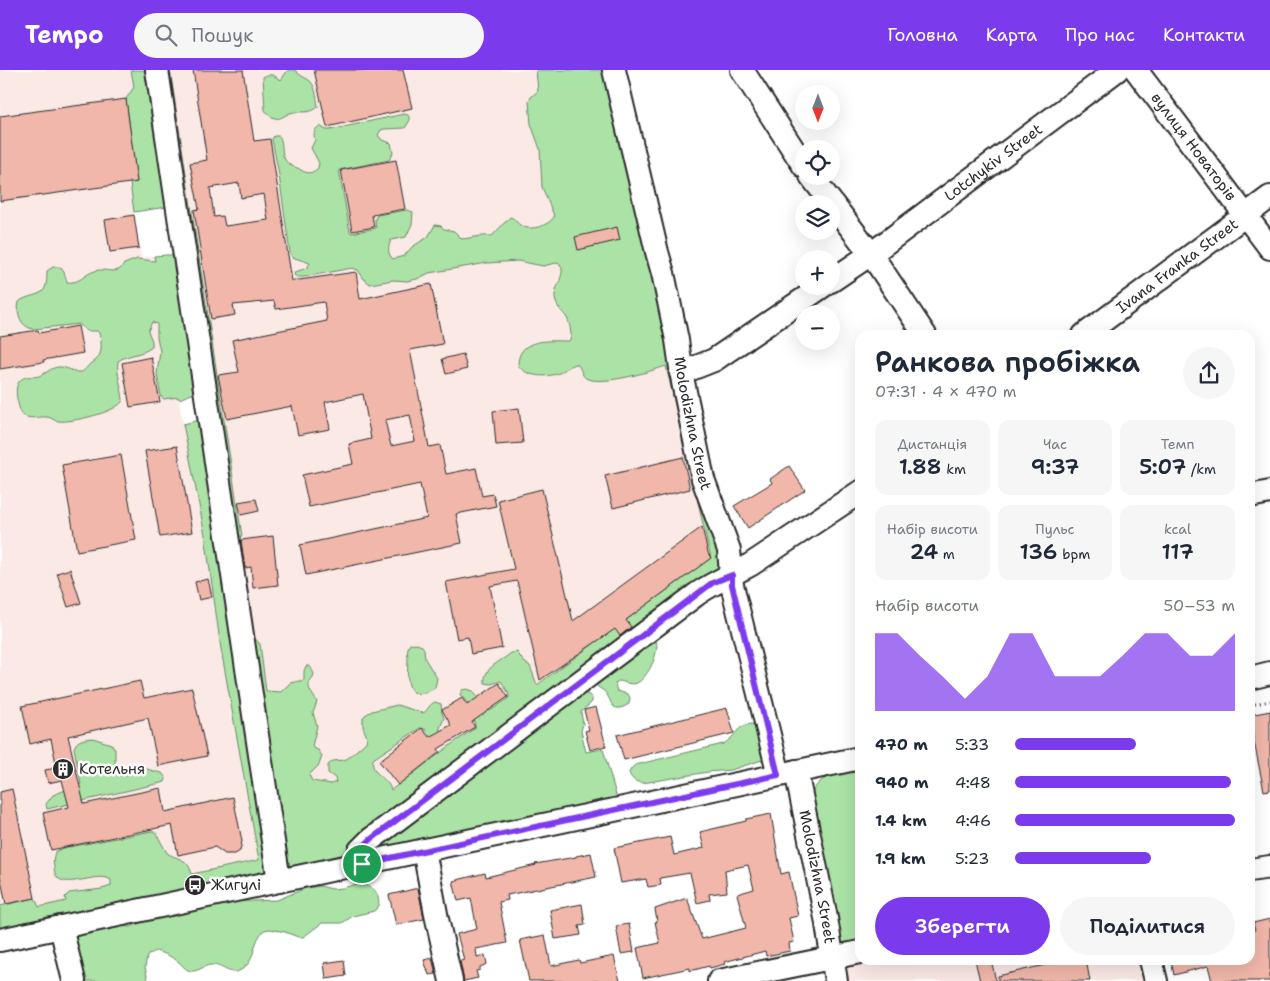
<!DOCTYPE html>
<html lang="uk">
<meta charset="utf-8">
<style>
body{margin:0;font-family:"Shantell Sans",sans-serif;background:#f6f6f7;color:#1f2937;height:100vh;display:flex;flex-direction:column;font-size:19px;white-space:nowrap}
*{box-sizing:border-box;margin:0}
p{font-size:16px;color:#747a83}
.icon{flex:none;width:28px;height:28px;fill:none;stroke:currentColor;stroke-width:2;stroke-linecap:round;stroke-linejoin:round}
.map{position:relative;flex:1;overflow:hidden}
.details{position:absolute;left:855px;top:260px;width:400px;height:635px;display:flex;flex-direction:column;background:#fff;border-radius:15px;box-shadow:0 5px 20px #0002}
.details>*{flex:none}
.needle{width:32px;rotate:180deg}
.fabs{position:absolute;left:795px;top:15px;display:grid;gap:10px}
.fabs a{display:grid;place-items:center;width:45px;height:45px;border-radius:50%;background:#fff;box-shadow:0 5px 20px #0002;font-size:25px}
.pin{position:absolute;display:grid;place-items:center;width:42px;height:42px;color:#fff;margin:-21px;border:2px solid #fff;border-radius:50%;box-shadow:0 1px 5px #0007}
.round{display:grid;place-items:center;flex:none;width:52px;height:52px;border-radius:26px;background:#f6f6f7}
.overview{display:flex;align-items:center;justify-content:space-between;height:85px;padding:0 20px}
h1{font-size:28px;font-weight:600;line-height:38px}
.stats{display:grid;grid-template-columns:repeat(3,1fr);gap:8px;height:85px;padding:5px 20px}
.stats div{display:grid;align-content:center;border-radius:12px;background:#f6f6f7;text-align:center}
.stats b{font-size:21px;font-weight:600}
.stats small{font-size:14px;font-weight:400}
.stats p{font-size:14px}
.chart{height:140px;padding:10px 20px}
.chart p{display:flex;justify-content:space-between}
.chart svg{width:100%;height:90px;margin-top:5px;fill:#7c3aed;opacity:.7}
.cta{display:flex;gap:10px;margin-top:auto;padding:10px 20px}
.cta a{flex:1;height:58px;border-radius:30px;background:#7c3aed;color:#fff;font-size:20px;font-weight:600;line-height:58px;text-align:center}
.cta a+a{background:#f6f6f7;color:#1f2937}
ul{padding:0 20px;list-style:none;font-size:16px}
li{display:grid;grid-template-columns:80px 60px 1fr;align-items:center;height:38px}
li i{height:12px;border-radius:6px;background:#7c3aed}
header{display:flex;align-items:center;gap:30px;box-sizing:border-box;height:70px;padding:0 25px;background:#7c3aed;color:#fff}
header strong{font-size:24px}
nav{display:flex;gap:28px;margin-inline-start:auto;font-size:18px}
.search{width:350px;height:45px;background:#f6f6f7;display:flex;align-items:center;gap:12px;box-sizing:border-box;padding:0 18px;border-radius:28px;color:#747a83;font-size:19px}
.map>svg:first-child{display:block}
.built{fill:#fbe9e6}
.green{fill:#abe3a7;stroke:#6b8769}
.building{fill:#f1b7ab;stroke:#2b2b2b;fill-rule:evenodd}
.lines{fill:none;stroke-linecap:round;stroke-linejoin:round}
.minor-casing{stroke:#2b2b2b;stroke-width:26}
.path{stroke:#2b2b2b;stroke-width:3;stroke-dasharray:1 4;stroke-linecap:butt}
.minor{stroke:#fff;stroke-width:22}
.route-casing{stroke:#fff;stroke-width:10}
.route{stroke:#7c3aed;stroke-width:6}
.labels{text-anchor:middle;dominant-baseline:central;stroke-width:5;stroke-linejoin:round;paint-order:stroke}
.street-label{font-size:15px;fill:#2b2b2b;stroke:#fff}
.poi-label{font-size:15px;fill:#2b2b2b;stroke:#fff;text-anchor:start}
</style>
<header>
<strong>Tempo</strong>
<div class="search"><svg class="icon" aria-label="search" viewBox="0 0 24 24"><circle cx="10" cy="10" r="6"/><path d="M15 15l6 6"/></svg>Пошук</div>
<nav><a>Головна</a><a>Карта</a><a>Про нас</a><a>Контакти</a></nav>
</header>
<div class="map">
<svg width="1270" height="911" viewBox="0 0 1270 911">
<rect width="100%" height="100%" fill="#fff"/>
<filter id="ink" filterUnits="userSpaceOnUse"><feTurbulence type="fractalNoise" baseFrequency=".02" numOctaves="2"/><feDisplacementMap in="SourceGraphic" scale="10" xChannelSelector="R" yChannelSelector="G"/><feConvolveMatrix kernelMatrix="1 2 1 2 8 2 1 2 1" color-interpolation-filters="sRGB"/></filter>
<g filter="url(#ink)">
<path class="built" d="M0,0H131L134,17L126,29L137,112L130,114L141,187L154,186L183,354L205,465L221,579L259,790L39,837L35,828L0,836Z
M170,0H596L711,488L330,764L286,772L260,574L249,562L235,467L242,465Z
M886,890H1140L1144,911H847L844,899Z"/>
<path class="green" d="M131,0H151L167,137L134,142L130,113L137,112L126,29L134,17Z
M163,0H170L242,466L235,467Z
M288,0H295C300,7 308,8 311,12C316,18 317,30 318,37C309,45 301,40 290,43C285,45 280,50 275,48C270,47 268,44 265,40L263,7C271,2 274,6 281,10Z
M536,0H610L728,497L355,787L298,799L288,797L249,562L260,574L266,621L281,622L290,613L304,610V601L306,596H310L314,604L313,607C304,617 312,622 317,632L313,643L317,656L312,676L313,678L318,680L322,686L319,695L309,705L312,711L331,714L336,712L335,708L328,703V695L333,691L344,690L348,688L366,672L367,667L363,657V648L365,645L372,641L397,635L423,643C428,641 428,635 435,632L441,634L442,643L444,648L440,658V666L433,670L425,659L420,658L373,689C370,705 387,706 391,720C419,700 446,677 475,658C475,646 470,633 460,625L462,620L467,619L473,621L479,629L490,641L509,628V624L501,611L491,614L485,613C483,597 501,592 511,583L517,582L524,592L530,596L537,615L711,488L666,296C648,302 606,315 588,309C581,307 582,299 577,294C570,295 565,300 559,303C546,308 526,307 518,295C518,267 550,271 569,271L571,268C571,261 570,254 567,248C563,242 556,237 555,228C554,216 567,204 560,194L556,193L543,196L518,191L487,193L429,203L417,209L407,211L393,210L370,214L364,209L358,200L352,198L304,207H297L294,205L295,202L307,198L310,193L292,187L290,183L279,105L272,69L274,66H279C285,74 278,86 290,95C293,97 297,97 301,100C307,104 312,104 318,98L319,93L311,78L315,70C313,64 314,59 320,56L326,60H330L404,44L408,45L410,50L405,58L384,59L381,60L378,65L382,70L391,73L393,83L389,90L339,100L350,162L352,163L376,158L375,149L377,145L407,140L413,142L412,154L406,167L391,170C388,177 387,184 393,189L404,186L412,177L428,167L435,155L441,156L444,159L454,161L462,169C472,168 481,165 492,166L510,147C516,149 515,151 520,155C529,162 548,156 554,147L553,143L542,117L540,79L531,54L529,31L531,27L538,21Z
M167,185H174L197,322L179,329L178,327L164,329L161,327L157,304L160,281L157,267V254L152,252L148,261L152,271V277C142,285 128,284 118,291C116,304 122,317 123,330C119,342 70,353 58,351C54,351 51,347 47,347C37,346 30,351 21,344C18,333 10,312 26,307C31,306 36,308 41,305C47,303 50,298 58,297C66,296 73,303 80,302C84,302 86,298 89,295C90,293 93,293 95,291C103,285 102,272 99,263L97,261H87L79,254L33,259C21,257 16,244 19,232C26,225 43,226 45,218C47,213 47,206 47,201L53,197H60L64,202L67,212C80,214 84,204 95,201C106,197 117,207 124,194L137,189L155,191L154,186Z
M196,351L201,352L268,803L0,863V836L35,828L39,837L66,831L65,827L69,823L102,819L111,816V810C97,799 55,827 54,797C53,791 53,786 56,781L64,778L152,761L156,763L167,783C180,791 187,787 192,804L259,790L221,579L205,465L183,354Z
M655,569C662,578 648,608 637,613C631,616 624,611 618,611L615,614L617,621L628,624L630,628L629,634C610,646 612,629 605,622C602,619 598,618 595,614Z
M414,573L422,576L424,579L425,589L437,608L435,618C405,635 407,609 408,590C408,583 406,580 410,574Z
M582,623L588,624L592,628V632L581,642L583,654L581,661L586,682L603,679L618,732L373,785L370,776Z
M753,654L758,658L765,686L762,690L731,700L708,702L643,713C635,712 632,710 629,703L631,699L635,695L723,674C738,666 735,655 753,654Z
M93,668L111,674L115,679V700L120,706L131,704L139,697C147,698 153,702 162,703L166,708L165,712L47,739L46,734L53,725L81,714L74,678C77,669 84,669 93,668Z
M860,700V877L840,880L811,726C818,703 840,705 860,700Z
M353,815C369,814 379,817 379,836L374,841L353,846L342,853H322L303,867H298L285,862L270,859L264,860C252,872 256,888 245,897C230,910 225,894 210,895C203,896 195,904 188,900C185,899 182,895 179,892C172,887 165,883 155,881L147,886L145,897L148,911H81L73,867L75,863L115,856L130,857L159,846L231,832L277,830L306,818L320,816L332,819L343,818Z"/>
<path class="building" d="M193,0H243L254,71L270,69L292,211L356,202L360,229L431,214L443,274L410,280L429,377L440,375L446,404L476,398L482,426L493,424L496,436L456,444L462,473L306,505L300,475L427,448L420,414L309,437L302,405L353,394L349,374L371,369L363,324L325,332L330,359L298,365L292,336L227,349L218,305L239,302L232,270L327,251L324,232L276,239L274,231L233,235L235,245L211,249L194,140L199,139L190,93L207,90ZM239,113L241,128L264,124L268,150L225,156L223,146L214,147L210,118ZM410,345L415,371L391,376L385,350Z
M314,0H403L412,38L327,57Z
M126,29L137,112L0,131V46Z
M396,90L405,139L372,145L374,157L352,161L341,100Z
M134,145L139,178L110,182L105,150Z
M617,157L620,170L578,180L575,167Z
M78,256L83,283L43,290L44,292L0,299V266L38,260L39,263Z
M463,284L467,299L446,304L442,289Z
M151,287L160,332L130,337L122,293Z
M519,338L523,373L496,375L493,341Z
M177,376L192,462L160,467L145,381Z
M121,385L136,470L77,481L62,395Z
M683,387L690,419L613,438L605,406Z
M789,396L805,420L748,458L734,436L772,413L770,409Z
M542,419L573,551L702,457L708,483L711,488L626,550L631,557L620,566L615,559L540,610L517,511L490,516L502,578L471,584L468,567L457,569L446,512L514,499L498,430Z
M256,429L259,441L241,445L238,432Z
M273,466L278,515L253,518L251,497L245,498L241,470Z
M70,499L81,533L68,537L57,503Z
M208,509L212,527L199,530L195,512Z
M140,611L144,628L192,618L207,686L158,696L148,648L68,666L84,734L161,718L165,742L233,727L242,771L240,781L235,784H225L215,777L178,785L172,755L51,780L43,743L69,737L62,710L48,713L45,700L57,698L51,669L30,674L22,636Z
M499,613L508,627L472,652L475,657L438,679L440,682L398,715L379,691L422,658L429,667L451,655L442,640L462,628L467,635Z
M596,637L606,676L590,680L585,661L589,660L584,640Z
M727,638L734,663L624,690L617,665Z
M1270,641V720L1264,721L1250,652V645Z
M12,719L35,828L6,834L0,805V722Z
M771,744L781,804L789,802L798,846L789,848L794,872L789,873L790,881L766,886L765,881L724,892L725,894L710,898L709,896L690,901V898L643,908L637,878L660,873L655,852H657L655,839L687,828L702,869L746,858L737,824L754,819L748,795L725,800L727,822L709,824L710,830L697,833L690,803L660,808L661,815L648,817L646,809L621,813L614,778L670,767L674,785L704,778L700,762L746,751V749Z
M591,783L596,807L507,825L508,830L499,832L507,873L476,879L477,887L485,885L487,894L480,897V900L476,901L478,908L464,911L460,891L464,890L457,864L477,859L471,828L458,831L453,811L485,803L486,807L536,795L535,794L576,787V786Z
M418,818L424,849L396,855L389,825Z
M582,834L585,855L579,856L581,865L555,869L550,840Z
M1270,849V911H1212L1208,896L1174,905L1171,890H1250V862L1255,860L1253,853Z
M629,854L634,882L621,884L616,856Z
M545,865L551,896L579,890L580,893L614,886L620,911H529L520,870Z
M432,888L436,904L429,905L424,890Z
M344,890L346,906L326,909L324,893Z
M975,890H991L996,911H980Z
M1066,890H1086L1090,911H998V906Z"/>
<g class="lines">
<g class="minor-casing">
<g id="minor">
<path d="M157,0L279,811"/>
<path id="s1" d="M614,0L657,182L663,203L677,270L683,312L703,409L729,480L732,515L779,705"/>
<path d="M742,0L804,96"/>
<path id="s2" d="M1136,0L1270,178"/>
<path d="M811,106L871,184L925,265"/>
<path id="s3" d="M831,211L871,184L1117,0"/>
<path id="s4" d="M1084,265L1270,127"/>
<path d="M681,303L714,290L823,216"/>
<path d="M1250,426L1270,422"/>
<path d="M1250,608L1270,603"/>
<path id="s5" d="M796,701L826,848L836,911"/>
<path d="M424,780L437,849L451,911"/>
<path d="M362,793L360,780L370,770L697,524C714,512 732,505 750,495L860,422"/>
<path d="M1250,800L1270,797"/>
<path d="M61,857L74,911"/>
<path d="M0,870L860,688"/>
<path d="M1151,890L1156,911"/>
<path d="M719,911L860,882"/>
</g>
</g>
<path class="path" d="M1250,635L1270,631"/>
<use href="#minor" class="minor"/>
</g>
</g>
<g class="lines" filter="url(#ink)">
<g class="route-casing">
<path id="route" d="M732,505V515L778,705L362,794L360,780L370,770L712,513Z"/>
</g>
<use href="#route" class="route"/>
</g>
<defs>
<g id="building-disc" transform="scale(1.125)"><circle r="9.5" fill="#2b2b2b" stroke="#fff"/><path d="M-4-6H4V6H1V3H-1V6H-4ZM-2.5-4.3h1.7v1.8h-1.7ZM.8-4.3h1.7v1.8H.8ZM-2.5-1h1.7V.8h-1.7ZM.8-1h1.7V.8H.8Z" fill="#fff"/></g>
<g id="bus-disc" transform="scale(1.125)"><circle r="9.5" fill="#2b2b2b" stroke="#fff"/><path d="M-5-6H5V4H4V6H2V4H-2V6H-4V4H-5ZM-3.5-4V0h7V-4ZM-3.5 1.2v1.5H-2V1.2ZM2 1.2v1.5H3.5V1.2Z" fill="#fff"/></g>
</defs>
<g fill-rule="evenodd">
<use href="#building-disc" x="63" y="699"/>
<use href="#bus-disc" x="195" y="815"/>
</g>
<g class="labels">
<g class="street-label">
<text stroke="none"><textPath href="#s2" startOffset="96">вулиця Новаторів</textPath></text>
<text stroke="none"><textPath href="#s3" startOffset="201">Lotchykiv Street</textPath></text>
<text stroke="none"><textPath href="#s4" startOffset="116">Ivana Franka Street</textPath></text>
<text stroke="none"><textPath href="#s1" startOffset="362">Molodizhna Street</textPath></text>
<text stroke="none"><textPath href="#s5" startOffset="108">Molodizhna Street</textPath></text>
</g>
<g class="poi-label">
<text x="79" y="699">Котельня</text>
<text x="211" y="815">Жигулі</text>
</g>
</g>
</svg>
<div class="fabs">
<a><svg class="needle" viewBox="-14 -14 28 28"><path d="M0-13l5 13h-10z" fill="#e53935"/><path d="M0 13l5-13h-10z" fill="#747a83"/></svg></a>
<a><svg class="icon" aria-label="locate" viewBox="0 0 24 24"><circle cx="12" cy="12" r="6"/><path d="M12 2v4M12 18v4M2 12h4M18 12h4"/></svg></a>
<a><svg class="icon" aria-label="layers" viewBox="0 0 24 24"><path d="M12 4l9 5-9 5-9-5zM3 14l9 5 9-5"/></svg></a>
<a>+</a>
<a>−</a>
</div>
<div class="pin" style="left:362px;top:794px;background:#1e9e55"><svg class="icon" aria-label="arrive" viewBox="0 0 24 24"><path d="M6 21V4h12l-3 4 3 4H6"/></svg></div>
<section class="details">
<div class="overview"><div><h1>Ранкова пробіжка</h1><p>07:31 · 4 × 470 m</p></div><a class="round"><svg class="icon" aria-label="share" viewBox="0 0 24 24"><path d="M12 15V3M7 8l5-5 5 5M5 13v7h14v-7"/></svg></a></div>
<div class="stats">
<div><p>Дистанція</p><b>1.88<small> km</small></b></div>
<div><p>Час</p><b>9:37</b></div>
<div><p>Темп</p><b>5:07<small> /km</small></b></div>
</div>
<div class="stats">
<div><p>Набір висоти</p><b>24<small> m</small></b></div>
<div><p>Пульс</p><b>136<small> bpm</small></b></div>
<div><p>kcal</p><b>117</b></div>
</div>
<div class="chart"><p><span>Набір висоти</span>50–53 m</p>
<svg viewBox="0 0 160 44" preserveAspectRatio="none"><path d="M0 44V6L10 6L20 17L30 27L40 38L50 27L60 6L70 6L80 27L90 27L100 27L110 17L120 6L130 6L140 17L150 17L160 6V44z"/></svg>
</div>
<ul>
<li><b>470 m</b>5:33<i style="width:55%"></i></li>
<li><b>940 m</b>4:48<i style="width:98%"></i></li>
<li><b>1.4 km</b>4:46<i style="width:100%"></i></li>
<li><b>1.9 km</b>5:23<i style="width:62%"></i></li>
</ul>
<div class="cta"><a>Зберегти</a><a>Поділитися</a></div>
</section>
</div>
